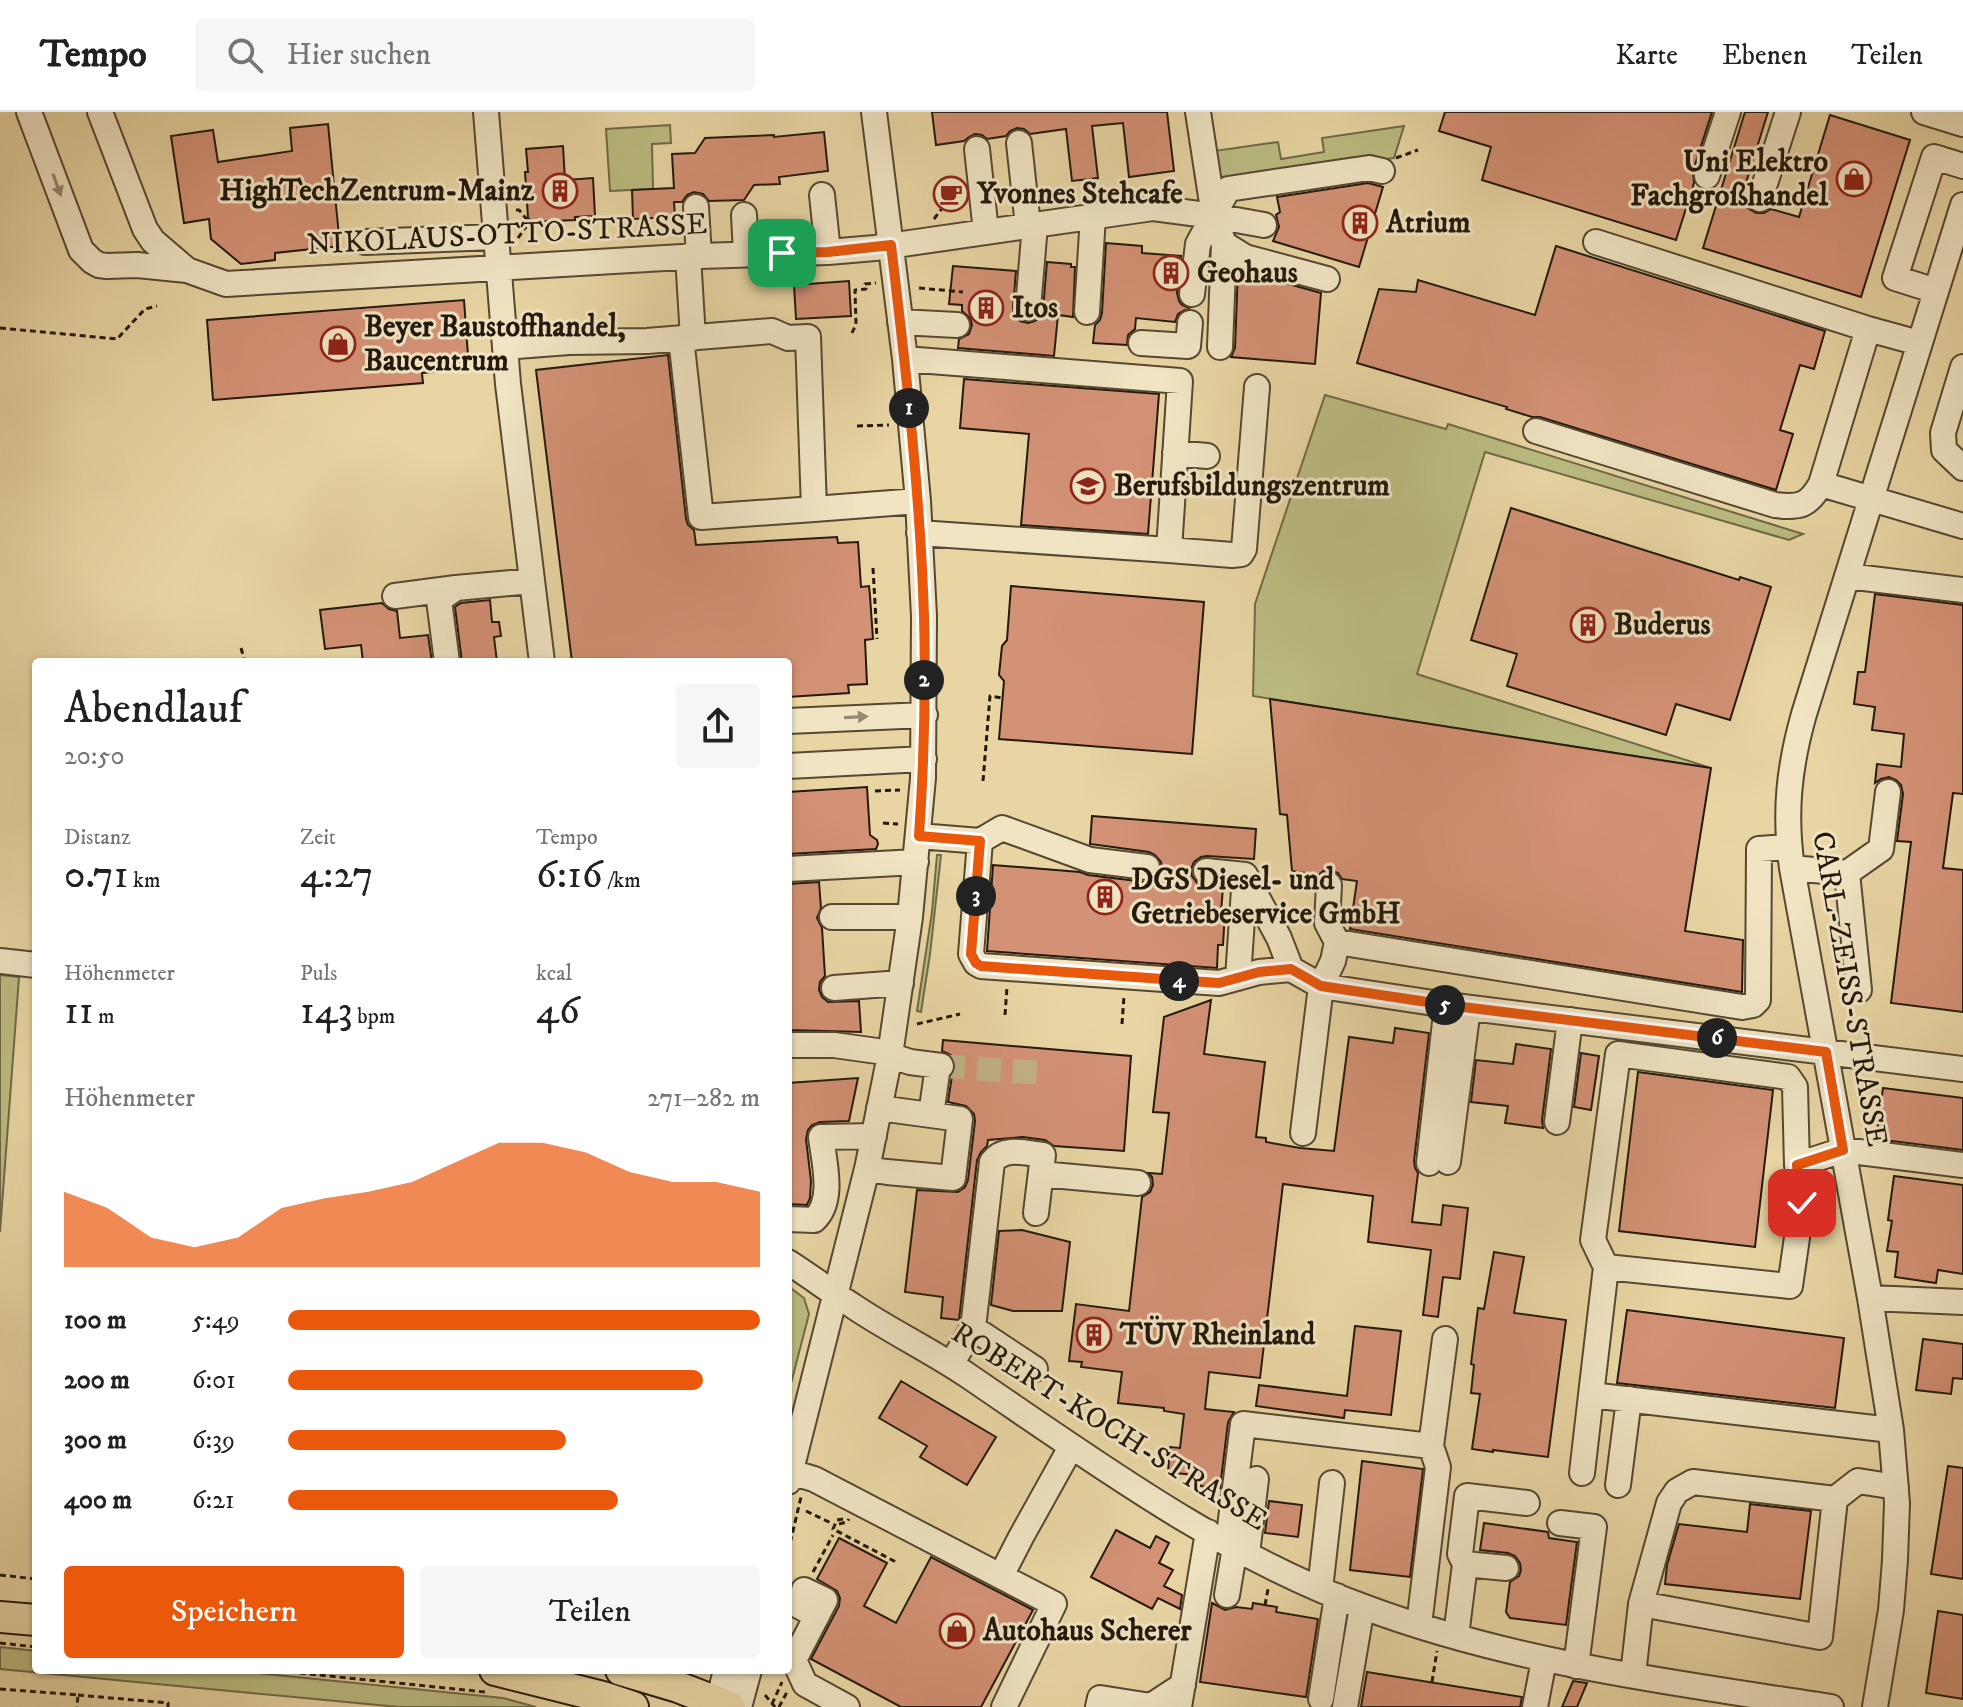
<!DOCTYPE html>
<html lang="de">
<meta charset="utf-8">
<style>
body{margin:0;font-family:"IM FELL DW Pica",serif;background:#f6f6f6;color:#202124;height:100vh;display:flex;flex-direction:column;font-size:30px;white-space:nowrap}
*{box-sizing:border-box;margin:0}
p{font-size:26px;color:#757577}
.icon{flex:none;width:44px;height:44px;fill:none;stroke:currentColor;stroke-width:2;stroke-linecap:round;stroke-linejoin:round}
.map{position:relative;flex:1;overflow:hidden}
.details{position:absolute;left:32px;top:546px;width:760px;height:1016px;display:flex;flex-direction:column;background:#fff;border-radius:8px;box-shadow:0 2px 6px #0004}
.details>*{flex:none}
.pin{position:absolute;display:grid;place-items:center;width:68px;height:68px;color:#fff;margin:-34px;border-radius:16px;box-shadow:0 4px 12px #0006}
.km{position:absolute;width:40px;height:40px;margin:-20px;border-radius:50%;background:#222;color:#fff;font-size:22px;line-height:40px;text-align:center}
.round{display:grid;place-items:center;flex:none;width:84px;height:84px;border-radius:8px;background:#f6f6f6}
.overview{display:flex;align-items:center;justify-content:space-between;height:136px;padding:0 32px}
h1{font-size:44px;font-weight:600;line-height:60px}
.stats{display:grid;grid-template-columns:repeat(3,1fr);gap:12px;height:136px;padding:8px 32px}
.stats div{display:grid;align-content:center}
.stats b{font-size:40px;font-weight:600}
.stats small{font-size:22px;font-weight:400}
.stats p{font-size:22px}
.chart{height:224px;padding:16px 32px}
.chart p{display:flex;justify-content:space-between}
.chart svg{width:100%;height:144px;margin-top:8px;fill:#ea580c;opacity:.7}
.action{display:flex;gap:16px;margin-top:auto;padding:16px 32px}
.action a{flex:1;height:92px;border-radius:8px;background:#ea580c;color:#fff;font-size:32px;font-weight:600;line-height:92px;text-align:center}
.action a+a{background:#f6f6f6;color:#202124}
ul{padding:0 32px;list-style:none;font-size:26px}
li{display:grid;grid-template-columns:128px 96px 1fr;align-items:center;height:60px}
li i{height:20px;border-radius:10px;background:#ea580c}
header{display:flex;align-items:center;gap:48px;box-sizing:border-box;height:112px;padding:0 40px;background:#fff;border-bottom:2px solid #e0e0e0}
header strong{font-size:38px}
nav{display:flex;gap:44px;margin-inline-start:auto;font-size:28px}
.search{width:560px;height:72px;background:#f6f6f6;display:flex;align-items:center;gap:20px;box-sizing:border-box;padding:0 28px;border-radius:8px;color:#757577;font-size:30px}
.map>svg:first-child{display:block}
.green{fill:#bbbc81;stroke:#706a47;stroke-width:2}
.building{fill:#d39175;stroke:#24190d;stroke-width:2}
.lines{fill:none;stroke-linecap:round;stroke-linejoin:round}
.minor-tunnel{stroke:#c1af85;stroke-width:24;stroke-dasharray:24 12;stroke-linecap:butt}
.minor-casing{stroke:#554832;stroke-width:28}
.major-casing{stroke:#24190d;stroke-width:34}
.path{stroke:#24190d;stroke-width:3;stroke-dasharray:6 4;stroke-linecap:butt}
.minor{stroke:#f0e4c3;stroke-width:24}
.major{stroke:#e8d5a3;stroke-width:30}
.oneway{fill:#948971}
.route-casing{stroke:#fff;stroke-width:16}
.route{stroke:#ea580c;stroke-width:10}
.labels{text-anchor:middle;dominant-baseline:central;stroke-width:6;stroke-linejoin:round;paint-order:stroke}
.poi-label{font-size:30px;font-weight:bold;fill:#24190d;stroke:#f0e4c3;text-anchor:start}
.street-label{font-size:30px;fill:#24190d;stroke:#f0e4c3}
</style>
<header>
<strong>Tempo</strong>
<div class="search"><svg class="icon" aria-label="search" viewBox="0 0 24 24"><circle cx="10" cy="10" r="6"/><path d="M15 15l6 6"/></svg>Hier suchen</div>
<nav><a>Karte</a><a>Ebenen</a><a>Teilen</a></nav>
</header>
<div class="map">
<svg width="1963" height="1595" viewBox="0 0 1963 1595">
<rect width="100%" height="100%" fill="#e8d5a3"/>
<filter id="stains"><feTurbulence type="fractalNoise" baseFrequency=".0025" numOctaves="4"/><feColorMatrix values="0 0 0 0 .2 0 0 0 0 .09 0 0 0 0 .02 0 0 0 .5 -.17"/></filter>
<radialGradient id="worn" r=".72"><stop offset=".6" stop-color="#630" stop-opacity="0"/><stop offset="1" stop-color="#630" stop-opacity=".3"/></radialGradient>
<path class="green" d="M670,13L671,31L652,32L653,77L610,79L606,17Z
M1404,14L1394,46L1218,69L1214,39L1278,30L1281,47L1324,40L1322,26Z
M1325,283L1446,317L1448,312L1803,422L1789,428L1485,340L1417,562L1711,656L1253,584L1255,492Z
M937,743H941L930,842L921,900L917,899L932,800Z
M0,863L19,865L0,1120Z
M788,1174L804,1186L809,1202L788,1283Z
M0,1535L36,1539V1558H227L503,1586L536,1595H399L0,1557Z"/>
<path class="building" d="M932,0H1167L1174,59L1129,65L1123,11L1092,14L1098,66L1072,69L1066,17L1030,22L1024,17L1017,16L1010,19L1006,24L987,27L982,23L975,22L969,25L964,29L936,33Z
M1445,0H1712L1693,59L1694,71L1676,128L1482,68L1491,35L1439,19Z
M1745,0H1768L1741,87L1745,89L1748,96L1756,101H1764L1771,97L1799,105L1830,3L1910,28L1861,185L1703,136Z
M328,12L340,134L275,141V148L241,152L211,127L209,107L184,111L171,24L213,18L218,50L292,39L290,16Z
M824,20L828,59L779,65L780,72L754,73L744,88L709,89L703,82L694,80L687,83L682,90H674L675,105L633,107L632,78L674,76L672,42L695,41L705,26L774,23V25Z
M563,34L565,68L593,66L595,104L575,105V108L533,110L528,106L525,60H528L526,37Z
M1368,71L1383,75L1359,155L1273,129L1279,115L1276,103L1280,100L1277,85Z
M1106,131L1142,134V141L1181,144L1177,181L1179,189L1182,193L1189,196L1178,202L1175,210L1136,206L1135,217L1128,223L1127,233L1093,231L1095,213L1100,208L1102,201Z
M1556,134L1825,219L1814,257L1800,253L1780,318L1793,322L1776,378L1540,305H1532L1506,297L1507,295L1357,251L1379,177L1416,180L1418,168L1535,203Z
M1047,150L1071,152V155H1075L1073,205L1058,203L1054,244L958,236L959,227L969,222L972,213L970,206L962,199V193L949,192L953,154L1016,159L1013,195L1014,202L1020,209L1028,211L1035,209L1041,204L1043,198Z
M1238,158L1321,181L1315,252L1231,245L1235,236Z
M849,169L851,204L796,207L794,173Z
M464,188L469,257L422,261L423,271L213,288L207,208Z
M668,243L686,407L688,413L694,418L696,433L837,425L838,431L858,430L861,475L869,474L870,484L873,527L865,528L867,572L848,573L849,581L788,585V550H572L536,258Z
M964,267L1159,282L1148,422L1021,413L1029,322L960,316Z
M1511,396L1739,468L1740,465L1771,475L1730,608L1676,592L1666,623L1507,574L1517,542L1471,528Z
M1011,474L1204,490L1192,642L999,627L1004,569L999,563L1002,534L1007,528Z
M1875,482L1963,493V682L1953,681L1943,756L1963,758V900L1891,891L1911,730L1897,729L1903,682L1901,673L1896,668L1889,665L1881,667L1875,671L1877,652L1901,655L1904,622L1872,618L1875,595L1854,592L1858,560H1865Z
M490,488L492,510H499L501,524L494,525L497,550H462L455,495L461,491Z
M382,491L389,497L397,499L400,526L428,523L432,550H363L361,533L325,537L320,498Z
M1270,587L1711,656L1685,819L1743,828L1742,880L1350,817L1357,769L1342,767L1338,761L1331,758L1323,759L1319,763L1292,759L1287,703L1280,702Z
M867,675L870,723L877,728L878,732L876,737L788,742V680Z
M1092,704L1256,717L1254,747L1207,744L1201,745L1194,750L1191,757L1192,764L1198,772L1223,776L1221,799H1225L1223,833H1218L1217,856L987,839L993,753L1080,760L1088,763L1145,770L1152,769L1158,765L1162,758L1161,750L1155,743L1149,740L1090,732Z
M819,770L821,796L817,806L822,816L825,864L820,870L819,878L822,885L828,890L859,889L861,920L788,918V772Z
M1211,888L1204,942L1265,950L1256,1025L1266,1026V1030L1300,1036L1334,1039L1349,925L1393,931L1395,916L1429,921L1414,1049L1415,1056L1418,1061L1412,1110L1441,1113L1443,1093L1468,1096L1460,1167L1443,1165L1438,1205L1423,1203L1431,1138L1368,1130L1373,1084L1283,1072L1260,1266L1209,1260L1205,1297L1234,1300L1228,1310L1220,1376L1200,1374L1202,1364L1168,1360L1170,1335L1180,1336L1184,1302L1164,1299V1296L1118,1291L1122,1260L1081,1255L1082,1250L1069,1249L1076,1192L1129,1199L1142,1085L1150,1080L1153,1073L1152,1065L1148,1061L1162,1062L1169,1001L1153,1000L1164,905Z
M943,928L1131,944L1124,1039L1054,1034L1045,1028L1023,1025L988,1028L987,1034L981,1040L977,1048L959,1208L941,1206L943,1185L905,1180L917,1078L958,1080L965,1075L968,1068L975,1009L974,1002L966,994L948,990L952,964L956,955L954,948L951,943L942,939Z
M1516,932L1551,937L1542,1008L1543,1016L1505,1011L1508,994L1471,990L1476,948L1513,952Z
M1581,941L1599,944L1591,998L1574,995Z
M1638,960L1773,978L1755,1135L1619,1119Z
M858,966L849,1009L820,1010L812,1013L808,1018L806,1027L811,1069L810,1086L807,1093L788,1092V971Z
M1883,976L1963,986V1038L1876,1027Z
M1894,1064L1963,1073V1162L1938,1158L1936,1171L1895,1165L1898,1140L1887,1139L1892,1109L1888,1108Z
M1022,1118L1070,1130L1062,1199H1013L991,1193L999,1119Z
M1494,1140L1524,1145L1514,1201L1566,1208L1548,1345L1493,1338V1340L1472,1337L1480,1282L1471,1281L1474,1253L1471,1252L1478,1196L1484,1197Z
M1627,1198L1844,1226L1835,1296L1617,1271Z
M1355,1214L1401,1219L1391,1303L1345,1298L1344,1306L1256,1294L1259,1273L1347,1284Z
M1923,1227L1963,1232V1267L1953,1266L1951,1282L1916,1278Z
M901,1269L996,1325L967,1373L920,1345L927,1334L879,1306Z
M1362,1349L1423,1357L1410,1465L1350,1458Z
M1948,1354L1963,1356V1467L1931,1462Z
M1269,1389L1302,1393L1298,1425L1265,1421Z
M1750,1392L1811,1399L1800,1487L1665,1472L1667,1453L1679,1412L1747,1420Z
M1484,1411L1548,1420L1549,1426L1577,1430L1566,1513L1510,1506L1506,1500L1510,1470L1519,1464L1521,1458L1520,1451L1515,1444L1508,1441L1480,1438Z
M1116,1418L1150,1436L1156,1424L1169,1431L1159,1451L1173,1458L1164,1474L1182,1483L1180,1497L1158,1486L1152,1497L1091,1465Z
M839,1426L887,1451L864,1494L896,1511L931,1445L1033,1498L981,1595H901L811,1547L839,1494L840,1486L837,1479L817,1467Z
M1212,1491L1225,1498L1236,1495L1252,1497L1253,1491L1277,1495L1276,1500L1318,1507L1306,1585L1200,1570Z
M1938,1499L1963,1503V1587L1926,1581Z
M1367,1560L1522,1585L1520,1595H1361Z
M1573,1569L1587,1571L1577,1595H1562Z"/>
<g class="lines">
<path class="minor-tunnel" d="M941,954L1043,961"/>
<g class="minor-casing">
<path id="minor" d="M29,0L81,138L92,149L99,153L107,154L137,153L187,158L226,172L699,144L828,140L875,136L1153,96L1214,104L1264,113
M100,0L145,117L153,129L187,158
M486,0L508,272L542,550
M1198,0L1214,104L1224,132L1220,235
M1924,0L1963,12
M1019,31L1028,114
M977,37L986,120
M1707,64L1728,0
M822,83L828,140
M1760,87L1788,0
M696,95L699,144
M744,103L746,141
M365,130L496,125
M1596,130L1868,217
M1224,132L1245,145L1327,167
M688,144L693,226
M1936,179L1895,166L1934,45L1963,54
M1192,182L1198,132L1228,77L1369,56L1382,59
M1028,196L1035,113
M1087,200L1093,104
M900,210L957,213
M681,226L701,405L814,397
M1141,231L1188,234L1190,211
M505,235L569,230L647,229L772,219L788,226L808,225L814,397L918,389
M905,247L1180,269L1169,438L919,421
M1963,255L1943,321L1944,338L1963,356
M1536,319L1775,393C1800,396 1808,394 1821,372L1963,414
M1175,341L1207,344
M1821,372L1868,217L1919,231
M1169,438L1232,443L1241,442L1244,437L1257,275
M1847,464L1963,478
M395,484L456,476
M447,550L439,488L456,476L531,469
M788,609L925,603
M788,654L924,647
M919,724L980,729L1002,716L1090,748L1147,755
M980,729L971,842L976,851L981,854L1219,871L1259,860L1291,857
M1792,756L1847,761L1881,737L1888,680
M788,757L916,750
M1206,759L1245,763L1279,826L1291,857
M1847,761L1859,878
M832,805H910
M1337,830L1742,895L1753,893L1758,888L1759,737L1789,735
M0,849L36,853
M1291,857L1321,874L1447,893L1963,957
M1238,866L1245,763
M834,876L901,871
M788,933H834L877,939L910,950L941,954
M931,1003L938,954
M1557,1010L1570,908
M1303,1021L1321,874L1333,849L1337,830L1327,811L1329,773
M1448,1050L1468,896
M1429,1051L1447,893
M867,1057L887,1060L953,1066L960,1007L879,996
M1041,1062L1138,1071
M788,1107L814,1108C835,1089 824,1050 821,1025L874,1024
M788,1150C810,1164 831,1180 853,1194C890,1219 930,1238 967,1263C1092,1348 1221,1443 1364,1495C1514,1551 1674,1571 1831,1595
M1606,1155L1593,1128L1618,942L1788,965L1795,975L1797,1053
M1870,1186L1963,1190
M973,1216L992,1050C1004,1034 1025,1041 1043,1043L1036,1101
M951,1252L973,1216L1035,1257
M1891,1318L1591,1283L1606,1155L1790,1174L1802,1091L1797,1053L1843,1038L1963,1053
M790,1360L814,1367L1054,1492L1004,1595
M1582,1361L1591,1283
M788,1370L867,1057L890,943L910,805L923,666L924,504L918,389L905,247L874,0
M1618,1373L1629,1287
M1835,1387L1858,1369L1896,1375
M1560,1411L1594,1415L1576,1554
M1228,1431L1243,1312L1431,1334
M1247,1442L1256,1367
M1465,1452L1506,1456
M1001,1464L1021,1425L1071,1335
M1320,1477L1332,1371
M804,1478L825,1488L794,1548L805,1572L847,1595
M1227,1483L1235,1435
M788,1488L817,1504
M1419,1513L1438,1355L1431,1334L1445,1227
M1456,1524L1465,1452L1460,1442L1467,1384L1527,1391
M1633,1563L1641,1492L1669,1391L1677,1379L1693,1370L1835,1387L1820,1525L1641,1492
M1321,1587L1337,1484
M717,1595L726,1558
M739,1595L749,1558
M1098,1595L1100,1586L1151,1594L1183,1573
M1179,1595L1208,1420
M1345,1595L1362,1495
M1535,1595L1544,1548
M1875,1595L1891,1498L1895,1448L1897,1391L1891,1318L1870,1186L1792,756C1784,701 1789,655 1804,602L1963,93"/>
</g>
<g class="major-casing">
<path id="major" d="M0,1505L36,1508
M495,1558L603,1585L633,1595
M621,1558L678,1575L730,1595"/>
</g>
<path class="path" d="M1396,46L1418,38
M516,98H519L529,110
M934,107L946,91
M518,126L530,109
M919,176L963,180
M0,216L117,227L145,197L157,194
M852,221L856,212L855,178L866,177L865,172L876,171
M857,314L889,313
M873,456L877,527
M241,536L245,550
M983,669L990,584L1002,586
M875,679L900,678
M883,711L898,712
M1005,903L1007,875
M917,912L960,902
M1122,912L1124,884
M806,1399L831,1411
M843,1407L837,1408L833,1417L896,1450
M839,1412L847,1410L849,1407
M788,1440L801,1385
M813,1460L833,1423
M0,1463L36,1467
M1265,1493L1268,1477
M0,1531L36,1535
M270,1558L485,1580
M1432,1570L1437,1539
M0,1577L78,1583L77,1595
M78,1583L168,1591V1595
M765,1583L775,1595
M772,1592L782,1570
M779,1595L787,1580"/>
<use href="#minor" class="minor"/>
<use href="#major" class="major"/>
</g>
<defs><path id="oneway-solid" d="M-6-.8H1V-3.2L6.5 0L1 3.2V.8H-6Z" transform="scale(2)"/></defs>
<g class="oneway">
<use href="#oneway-solid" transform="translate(57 73) rotate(70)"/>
<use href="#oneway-solid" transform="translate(856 605) rotate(-3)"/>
</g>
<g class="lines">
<g class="route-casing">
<path id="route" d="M782,141L828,140L891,133C906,257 920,380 924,504C926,578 924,651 919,724L980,729L971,842L976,851L981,854L1219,871L1259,860L1291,857L1321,874L1447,893L1826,940L1843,1038L1797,1053L1802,1091"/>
</g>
<use href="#route" class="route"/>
</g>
<defs>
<g id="shop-ring" transform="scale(1.8)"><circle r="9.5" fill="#f0e4c3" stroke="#8f2418" stroke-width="1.5"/><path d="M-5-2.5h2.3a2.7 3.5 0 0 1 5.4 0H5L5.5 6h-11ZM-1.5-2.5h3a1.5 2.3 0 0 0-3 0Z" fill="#8f2418"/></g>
<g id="building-ring" transform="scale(1.8)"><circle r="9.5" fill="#f0e4c3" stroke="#8f2418" stroke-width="1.5"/><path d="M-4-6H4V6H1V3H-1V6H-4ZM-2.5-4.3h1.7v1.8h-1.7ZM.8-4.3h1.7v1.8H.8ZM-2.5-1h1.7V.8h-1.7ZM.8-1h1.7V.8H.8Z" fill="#8f2418"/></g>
<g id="cafe-ring" transform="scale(1.8)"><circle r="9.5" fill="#f0e4c3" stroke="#8f2418" stroke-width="1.5"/><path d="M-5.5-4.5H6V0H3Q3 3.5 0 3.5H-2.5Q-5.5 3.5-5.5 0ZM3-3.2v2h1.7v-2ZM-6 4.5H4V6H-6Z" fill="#8f2418"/></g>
<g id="university-ring" transform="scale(1.8)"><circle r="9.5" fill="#f0e4c3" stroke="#8f2418" stroke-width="1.5"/><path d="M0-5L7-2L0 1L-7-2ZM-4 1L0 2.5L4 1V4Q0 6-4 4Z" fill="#8f2418"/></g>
</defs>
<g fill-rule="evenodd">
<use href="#shop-ring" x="1854" y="67"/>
<use href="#building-ring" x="560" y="79"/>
<use href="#cafe-ring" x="951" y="82"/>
<use href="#building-ring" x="1360" y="111"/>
<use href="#building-ring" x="1171" y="161"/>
<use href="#building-ring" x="986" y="196"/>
<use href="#shop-ring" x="338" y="232"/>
<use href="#university-ring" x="1088" y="374"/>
<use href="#building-ring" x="1588" y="513"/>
<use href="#building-ring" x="1105" y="785"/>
<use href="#building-ring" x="1094" y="1223"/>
<use href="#shop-ring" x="957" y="1519"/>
</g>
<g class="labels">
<g class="poi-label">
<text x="1828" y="50" text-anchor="end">Uni Elektro<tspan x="1828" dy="34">Fachgroßhandel</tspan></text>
<text x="534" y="79" text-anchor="end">HighTechZentrum-Mainz</text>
<text x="977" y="82">Yvonnes Stehcafe</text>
<text x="1386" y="111">Atrium</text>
<text x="1197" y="161">Geohaus</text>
<text x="1012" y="196">Itos</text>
<text x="364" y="215">Beyer Baustoffhandel,<tspan x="364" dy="34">Baucentrum</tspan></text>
<text x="1114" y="374">Berufsbildungszentrum</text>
<text x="1614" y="513">Buderus</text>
<text x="1131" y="768">DGS Diesel- und<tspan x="1131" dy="34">Getriebeservice GmbH</tspan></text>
<text x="1120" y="1223">TÜV Rheinland</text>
<text x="983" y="1519">Autohaus Scherer</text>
</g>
<g class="street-label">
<text transform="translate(507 123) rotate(-3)">NIKOLAUS-OTTO-STRASSE</text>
<text transform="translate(1849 877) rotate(80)">CARL-ZEISS-STRASSE</text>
<text transform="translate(1109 1315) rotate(32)">ROBERT-KOCH-STRASSE</text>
</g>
</g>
<rect width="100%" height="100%" filter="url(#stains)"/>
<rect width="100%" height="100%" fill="url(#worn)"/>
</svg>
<div class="pin" style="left:782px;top:141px;background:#1e9e55"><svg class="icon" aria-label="arrive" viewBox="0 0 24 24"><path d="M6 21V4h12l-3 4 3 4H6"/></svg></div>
<div class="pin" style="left:1802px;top:1091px;background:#d93025"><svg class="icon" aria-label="check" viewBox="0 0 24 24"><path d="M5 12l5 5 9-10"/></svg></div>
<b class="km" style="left:909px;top:296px">1</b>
<b class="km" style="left:924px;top:568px">2</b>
<b class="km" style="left:976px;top:784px">3</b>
<b class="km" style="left:1179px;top:869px">4</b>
<b class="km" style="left:1445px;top:893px">5</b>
<b class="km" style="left:1717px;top:926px">6</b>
<section class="details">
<div class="overview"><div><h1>Abendlauf</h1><p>20:50</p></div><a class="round"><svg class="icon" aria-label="share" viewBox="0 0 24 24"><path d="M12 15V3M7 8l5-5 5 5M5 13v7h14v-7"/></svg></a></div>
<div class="stats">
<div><p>Distanz</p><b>0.71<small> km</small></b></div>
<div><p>Zeit</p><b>4:27</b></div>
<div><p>Tempo</p><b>6:16<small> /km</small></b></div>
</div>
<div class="stats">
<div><p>Höhenmeter</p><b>11<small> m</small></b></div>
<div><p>Puls</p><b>143<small> bpm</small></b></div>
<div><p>kcal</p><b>46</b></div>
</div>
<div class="chart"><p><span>Höhenmeter</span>271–282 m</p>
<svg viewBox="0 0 160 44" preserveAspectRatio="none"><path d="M0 44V21L10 26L20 35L30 38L40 35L50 26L60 23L70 21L80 18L90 12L100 6L110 6L120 9L130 15L140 18L150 18L160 21V44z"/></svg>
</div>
<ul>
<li><b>100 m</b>5:49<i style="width:100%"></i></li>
<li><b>200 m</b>6:01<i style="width:88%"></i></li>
<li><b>300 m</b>6:39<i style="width:59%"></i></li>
<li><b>400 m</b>6:21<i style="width:70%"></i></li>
</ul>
<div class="action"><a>Speichern</a><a>Teilen</a></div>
</section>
</div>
